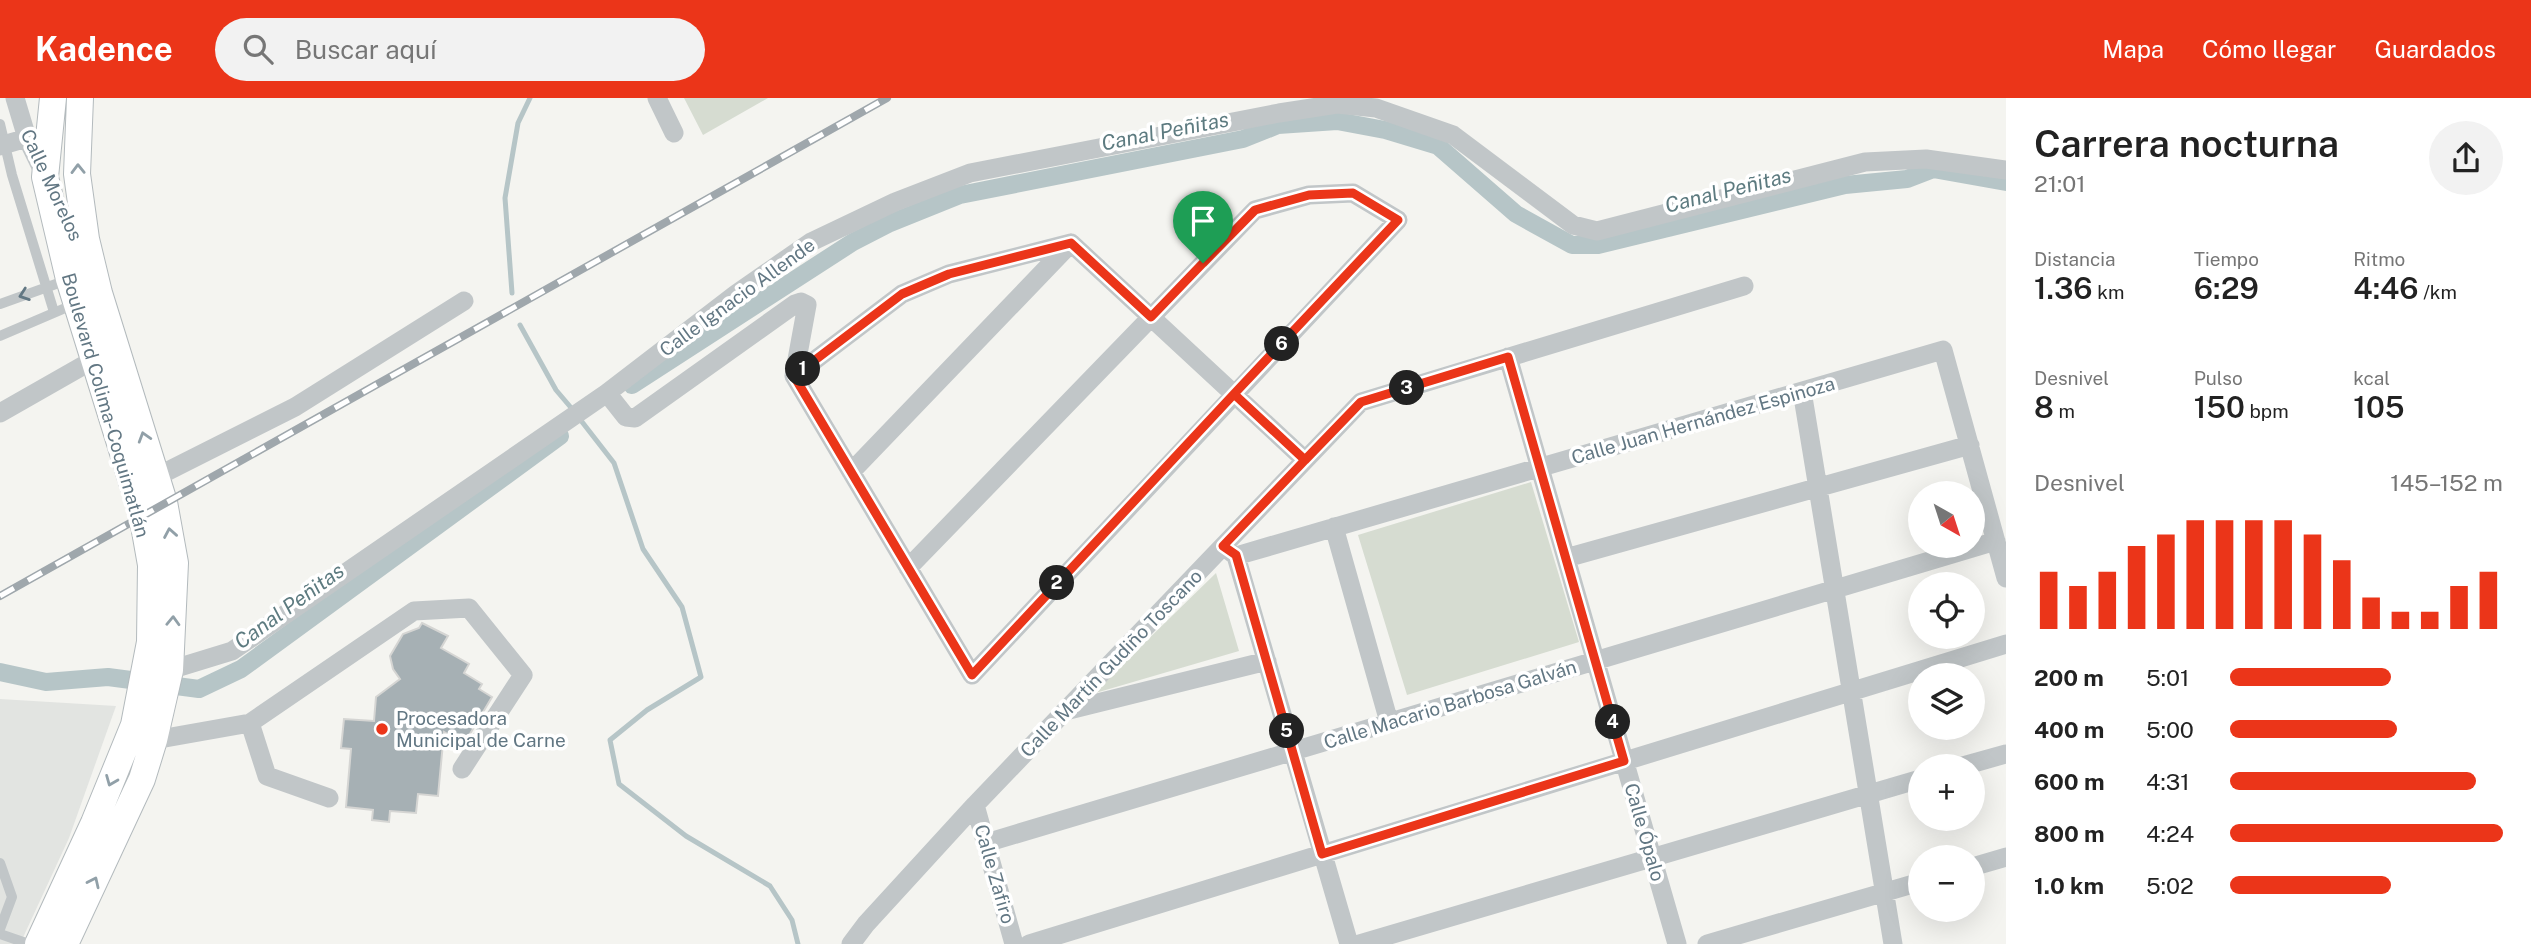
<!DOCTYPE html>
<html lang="es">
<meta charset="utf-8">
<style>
body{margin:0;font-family:"Public Sans",sans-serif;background:#f2f2f2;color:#222;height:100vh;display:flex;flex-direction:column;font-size:26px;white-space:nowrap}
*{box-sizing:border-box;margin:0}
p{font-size:23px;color:#767676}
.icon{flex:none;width:38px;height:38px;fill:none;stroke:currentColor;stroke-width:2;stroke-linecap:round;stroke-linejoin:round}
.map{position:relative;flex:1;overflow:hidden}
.side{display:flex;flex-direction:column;background:#fff;width:525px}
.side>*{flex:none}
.needle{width:46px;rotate:141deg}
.tools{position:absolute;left:1908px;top:383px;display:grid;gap:14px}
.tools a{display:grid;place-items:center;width:77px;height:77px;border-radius:50%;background:#fff;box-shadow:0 7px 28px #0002;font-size:35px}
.pin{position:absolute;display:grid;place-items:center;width:60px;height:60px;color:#fff;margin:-72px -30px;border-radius:50% 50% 50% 0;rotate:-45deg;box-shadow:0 0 7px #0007}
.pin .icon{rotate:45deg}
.km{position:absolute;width:35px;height:35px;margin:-18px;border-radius:50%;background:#222;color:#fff;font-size:19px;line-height:35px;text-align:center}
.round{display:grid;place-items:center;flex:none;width:74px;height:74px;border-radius:37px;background:#f2f2f2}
.summary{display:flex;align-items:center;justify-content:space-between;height:119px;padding:0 28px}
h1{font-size:38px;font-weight:600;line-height:52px}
.metrics{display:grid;grid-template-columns:repeat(3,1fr);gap:10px;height:119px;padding:7px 28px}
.metrics div{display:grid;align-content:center}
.metrics b{font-size:30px;font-weight:600}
.metrics small{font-size:19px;font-weight:400}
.metrics p{font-size:19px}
.chart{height:196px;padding:14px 28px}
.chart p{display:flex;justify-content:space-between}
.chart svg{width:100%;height:126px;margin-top:7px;stroke:#eb3519;stroke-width:6}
ul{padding:0 28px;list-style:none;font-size:23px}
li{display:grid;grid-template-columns:112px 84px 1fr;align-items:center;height:52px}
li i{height:18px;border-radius:9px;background:#eb3519}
header{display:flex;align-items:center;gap:42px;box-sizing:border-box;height:98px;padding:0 35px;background:#eb3519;color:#fff}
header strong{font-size:33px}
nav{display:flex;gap:38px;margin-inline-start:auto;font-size:24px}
.search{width:490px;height:63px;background:#f2f2f2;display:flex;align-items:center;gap:18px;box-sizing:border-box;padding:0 24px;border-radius:38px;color:#767676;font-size:26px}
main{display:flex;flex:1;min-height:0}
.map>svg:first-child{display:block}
.built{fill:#e2e4e1}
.green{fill:#d6dcd1}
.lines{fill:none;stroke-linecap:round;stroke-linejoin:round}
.stream{stroke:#b6c5c7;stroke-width:5}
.canal{stroke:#b6c5c7;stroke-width:18}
.building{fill:#a6b0b4;stroke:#d5d5d3;stroke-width:2}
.secondary-casing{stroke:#b3babd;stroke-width:28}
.lane{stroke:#c1c6c8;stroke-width:10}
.street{stroke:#c1c6c8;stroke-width:19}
.secondary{stroke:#fff;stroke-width:26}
.rail-casing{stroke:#9fa7ac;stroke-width:8}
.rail{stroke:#fff;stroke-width:5;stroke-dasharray:16;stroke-linecap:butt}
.oneway{stroke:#91a0a8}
.oneway2{stroke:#627783}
.route-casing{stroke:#fff;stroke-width:14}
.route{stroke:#eb3519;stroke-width:9}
.poi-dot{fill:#eb3519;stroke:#fff;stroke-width:2.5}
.labels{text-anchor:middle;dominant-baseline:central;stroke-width:7;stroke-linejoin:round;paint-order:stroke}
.street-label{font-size:19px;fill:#627783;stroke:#fff}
.poi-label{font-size:19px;fill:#627783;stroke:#fff;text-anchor:start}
.water-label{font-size:21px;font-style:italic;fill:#5d7b80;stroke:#fff}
</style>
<header>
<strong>Kadence</strong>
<div class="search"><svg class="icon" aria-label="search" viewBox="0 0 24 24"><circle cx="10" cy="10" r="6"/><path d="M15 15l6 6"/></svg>Buscar aquí</div>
<nav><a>Mapa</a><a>Cómo llegar</a><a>Guardados</a></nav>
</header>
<main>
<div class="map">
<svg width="2006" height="846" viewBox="0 0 2006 846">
<rect width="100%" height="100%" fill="#f4f4f0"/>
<path class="built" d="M0,601L116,608L69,740L20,846H0Z"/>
<path class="green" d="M684,0H768L703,37Z
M1531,384L1579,544L1407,597L1358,437Z
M1216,475L1239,553L1092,596Z"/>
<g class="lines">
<path class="stream" d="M512,195L505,100L518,25L530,0
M520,227L556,292L573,312
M579,320L614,365L643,451L682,509L701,579L647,612L610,642L619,686L686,738L770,788L792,822L798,846"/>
<path class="canal" d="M632,287L853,144L888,126L960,97L1243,41L1278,27L1337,23L1385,32L1438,48L1516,116L1572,147H1598L1845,87L1907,81L1933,71L2006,84
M0,574L46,584L108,579L199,591L241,571L560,338"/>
</g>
<path class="building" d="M422,525L448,538L441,550L469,566L464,575L482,586L479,591L492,599L464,646L444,634L438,698L418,696L416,715L390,713L389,724L372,722L373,712L346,709L351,651L341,650L344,621L374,623L376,599L400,581L393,571L390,558L403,536L419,530Z"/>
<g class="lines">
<g class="secondary-casing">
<path id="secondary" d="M38,846L94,725L134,627L150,544L151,467L142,416L69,181L45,79L53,0
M65,846L142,681L154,642L170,572L175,465L164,404L99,195L86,141L77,76L80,0"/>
</g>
<path class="lane" d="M0,26L12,77L54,214
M0,206L67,182
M0,238L77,205
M0,765L12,799L0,831
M0,836L29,846"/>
<path class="street" d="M15,0L27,40L45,77
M657,0L674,35
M0,48L27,40
M1071,145L1305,362
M1508,259L1677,846
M794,278L972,577L1398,122L1353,95L1309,97L1255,112L908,470
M1802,293L1893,846
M607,295L626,319L635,320L795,206L801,204L807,207L794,278L902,196L949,176L1071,145
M0,315L93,262
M851,374L1070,146
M156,379L295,309L464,203
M1334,429L1389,624
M1223,448L1236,458L1943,252L2006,480
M1236,458L1349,846
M1566,460L1970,347
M170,572L232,553L607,295L736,196L811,144L895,104L970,75L1279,15L1337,6L1376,10L1453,37L1573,127L1597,133L1865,64L1926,61L2006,72
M1065,613L1267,563
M250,625L267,678L329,700
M143,642H154L250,625L414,513L469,510L523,577L462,671
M1963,668L2006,656
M975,707L1014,846
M986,745L1996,443
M1972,769L2006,759
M851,846L866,826L975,707L1361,304L1744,188
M1029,846L2006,546
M1359,846L1920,681
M1707,846L1920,784"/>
<use href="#secondary" class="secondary"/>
<g class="rail-casing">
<path id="rail" d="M0,498L887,0"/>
</g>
<use href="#rail" class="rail"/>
</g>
<defs><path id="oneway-chevron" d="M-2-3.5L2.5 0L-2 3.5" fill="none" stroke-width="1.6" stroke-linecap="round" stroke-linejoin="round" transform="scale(1.75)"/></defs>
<g class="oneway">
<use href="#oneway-chevron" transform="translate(78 71) rotate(-91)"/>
<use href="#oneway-chevron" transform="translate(144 339) rotate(-107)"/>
<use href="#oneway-chevron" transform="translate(170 435) rotate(-100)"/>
<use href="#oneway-chevron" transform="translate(173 523) rotate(-88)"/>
<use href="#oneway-chevron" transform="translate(111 683) rotate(112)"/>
<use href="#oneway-chevron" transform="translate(94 784) rotate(-65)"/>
</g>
<use class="oneway2" href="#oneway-chevron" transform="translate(24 197) rotate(161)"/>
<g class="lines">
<g class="route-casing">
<path id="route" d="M1203,165L1151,219L1071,145L949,176L902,196L794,278L972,577L1234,296L1305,362L1361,304L1508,259L1624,663L1322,756L1236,457L1223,448L1305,362L1234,296L1398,122L1353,95L1309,97L1255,112L1203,165"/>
</g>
<use href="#route" class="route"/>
</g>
<circle class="poi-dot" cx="382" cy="631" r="7"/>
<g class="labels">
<g class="street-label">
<text transform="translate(52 87) rotate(65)">Calle Morelos</text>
<text transform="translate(737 199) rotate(-36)">Calle Ignacio Allende</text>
<text transform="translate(106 307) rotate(74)">Boulevard Colima-Coquimatlán</text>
<text transform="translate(1703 322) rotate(-16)">Calle Juan Hernández Espinoza</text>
<text transform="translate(1111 565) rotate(-46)">Calle Martín Gudiño Toscano</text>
<text transform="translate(1450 606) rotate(-17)">Calle Macario Barbosa Galván</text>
<text transform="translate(1645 734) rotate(74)">Calle Ópalo</text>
<text transform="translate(995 776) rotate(74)">Calle Zafiro</text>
</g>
<g class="poi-label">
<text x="396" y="620">Procesadora<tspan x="396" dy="22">Municipal de Carne</tspan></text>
</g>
<g class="water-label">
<text transform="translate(1165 33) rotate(-11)">Canal Peñitas</text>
<text transform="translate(1728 92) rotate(-14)">Canal Peñitas</text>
<text transform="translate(289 508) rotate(-36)">Canal Peñitas</text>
</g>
</g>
</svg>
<div class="tools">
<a><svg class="needle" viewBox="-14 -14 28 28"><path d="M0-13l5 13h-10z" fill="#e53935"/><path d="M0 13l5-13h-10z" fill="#767676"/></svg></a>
<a><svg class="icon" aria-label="locate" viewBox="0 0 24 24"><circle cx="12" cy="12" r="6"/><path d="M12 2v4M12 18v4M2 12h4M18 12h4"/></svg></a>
<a><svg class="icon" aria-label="layers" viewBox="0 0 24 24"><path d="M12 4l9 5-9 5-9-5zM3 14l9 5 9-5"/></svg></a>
<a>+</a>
<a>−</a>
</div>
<div class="pin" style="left:1203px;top:165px;background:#1e9e55"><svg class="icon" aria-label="arrive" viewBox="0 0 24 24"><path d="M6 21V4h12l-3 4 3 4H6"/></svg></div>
<b class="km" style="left:803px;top:271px">1</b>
<b class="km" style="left:1057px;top:485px">2</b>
<b class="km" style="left:1407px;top:290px">3</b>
<b class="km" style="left:1613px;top:624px">4</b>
<b class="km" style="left:1287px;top:633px">5</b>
<b class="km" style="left:1282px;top:246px">6</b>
</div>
<section class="side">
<div class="summary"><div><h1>Carrera nocturna</h1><p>21:01</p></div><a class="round"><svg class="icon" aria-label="share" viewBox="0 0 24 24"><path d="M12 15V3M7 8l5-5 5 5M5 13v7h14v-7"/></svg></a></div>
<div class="metrics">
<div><p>Distancia</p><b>1.36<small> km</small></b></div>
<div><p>Tiempo</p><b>6:29</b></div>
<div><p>Ritmo</p><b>4:46<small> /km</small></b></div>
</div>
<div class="metrics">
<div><p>Desnivel</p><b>8<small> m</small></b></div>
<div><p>Pulso</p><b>150<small> bpm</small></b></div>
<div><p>kcal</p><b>105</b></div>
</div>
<div class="chart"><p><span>Desnivel</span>145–152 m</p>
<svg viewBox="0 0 160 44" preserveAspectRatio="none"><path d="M5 44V24M15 44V29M25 44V24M35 44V15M45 44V11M55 44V6M65 44V6M75 44V6M85 44V6M95 44V11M105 44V20M115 44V33M125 44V38M135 44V38M145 44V29M155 44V24"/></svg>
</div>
<ul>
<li><b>200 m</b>5:01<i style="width:59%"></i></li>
<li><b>400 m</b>5:00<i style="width:61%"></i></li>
<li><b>600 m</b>4:31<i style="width:90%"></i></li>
<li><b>800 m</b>4:24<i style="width:100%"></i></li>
<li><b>1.0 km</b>5:02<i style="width:59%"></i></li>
</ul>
</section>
</main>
